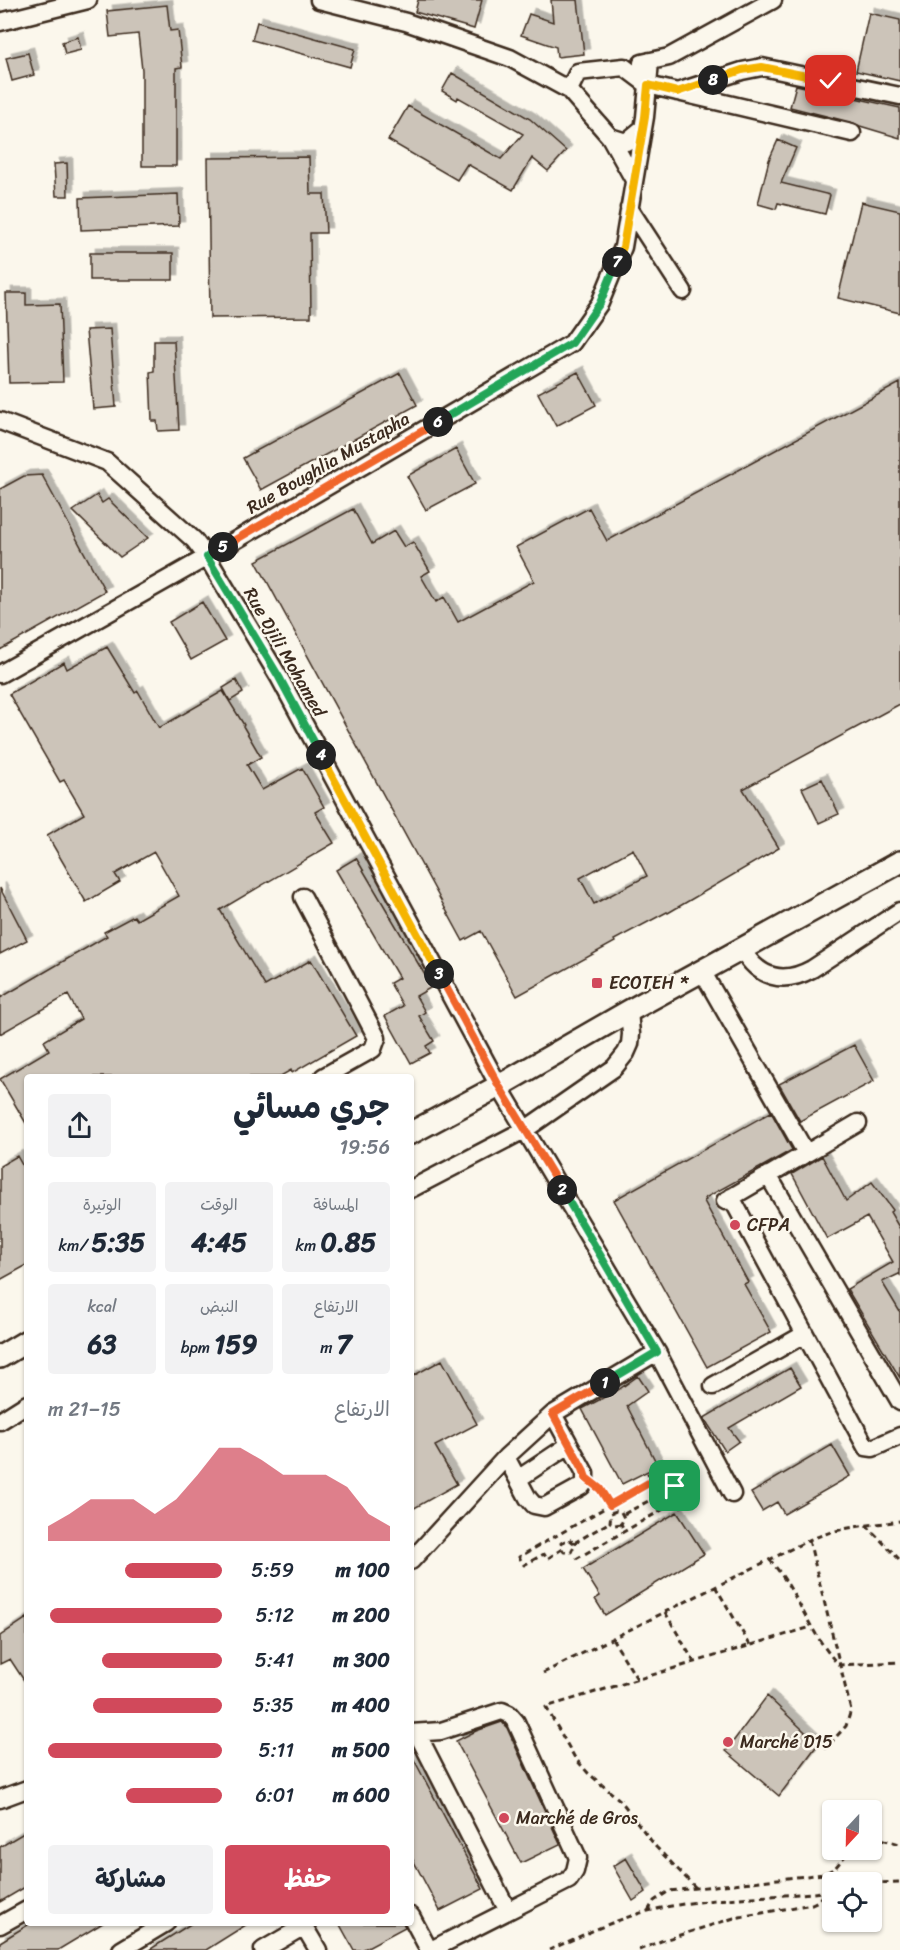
<!DOCTYPE html>
<html lang="ar">
<meta charset="utf-8">
<style>
body{margin:0;font-family:Sriracha,"Playpen Sans Arabic",sans-serif;background:#f2f2f3;color:#1f2937;direction:rtl;height:100vh;display:flex;flex-direction:column;font-size:22px;white-space:nowrap}
*{box-sizing:border-box;margin:0}
p{font-size:20px;color:#747a83}
.icon{flex:none;width:33px;height:33px;fill:none;stroke:currentColor;stroke-width:2;stroke-linecap:round;stroke-linejoin:round}
.map{position:relative;flex:1;overflow:hidden;direction:ltr}
.side{position:absolute;left:24px;top:1074px;width:390px;height:852px;display:flex;flex-direction:column;background:#fff;border-radius:6px;box-shadow:0 2px 4px #0004;direction:rtl}
.side>*{flex:none}
.needle{width:39px;rotate:202deg}
.buttons{position:absolute;left:822px;top:1800px;display:grid;gap:12px}
.buttons a{display:grid;place-items:center;width:60px;height:60px;border-radius:6px;background:#fff;box-shadow:0 2px 4px #0004;font-size:30px}
.pin{position:absolute;display:grid;place-items:center;width:51px;height:51px;color:#fff;margin:-26px;border-radius:12px;box-shadow:0 3px 9px #0006}
.km{position:absolute;width:30px;height:30px;margin:-15px;border-radius:50%;background:#222;color:#fff;font-size:16px;line-height:30px;text-align:center}
.round{display:grid;place-items:center;flex:none;width:63px;height:63px;border-radius:6px;background:#f2f2f3}
.headline{display:flex;align-items:center;justify-content:space-between;height:102px;padding:0 24px}
h1{font-size:33px;font-weight:700;line-height:45px}
.figures{display:grid;grid-template-columns:repeat(3,1fr);gap:9px;height:102px;padding:6px 24px}
.figures div{display:grid;align-content:center;border-radius:6px;background:#f2f2f3;text-align:center}
.figures b{font-size:26px;font-weight:700}
.figures small{font-size:16px;font-weight:400}
.figures p{font-size:16px}
.chart{height:168px;padding:12px 24px}
.chart p{display:flex;justify-content:space-between}
.chart svg{width:100%;height:108px;margin-top:6px;fill:#d1495b;opacity:.7}
.primary-button{display:flex;gap:12px;margin-top:auto;padding:12px 24px}
.primary-button a{flex:1;height:69px;border-radius:6px;background:#d1495b;color:#fff;font-size:24px;font-weight:700;line-height:69px;text-align:center}
.primary-button a+a{background:#f2f2f3;color:#1f2937}
ul{padding:0 24px;list-style:none;font-size:20px}
li{display:grid;grid-template-columns:96px 72px 1fr;align-items:center;height:45px}
li i{height:15px;border-radius:8px;background:#d1495b}
.map>svg:first-child{display:block}
.building{fill:#ccc4b9;stroke:#3b2a1e;stroke-width:1.5;fill-rule:evenodd;filter:url(#shadow)}
.lines{fill:none;stroke-linecap:round;stroke-linejoin:round}
.minor-casing{stroke:#3b2a1e;stroke-width:21}
.major-casing{stroke:#3b2a1e;stroke-width:26}
.path{stroke:#3b2a1e;stroke-width:3;stroke-dasharray:6 4.5;stroke-linecap:butt}
.minor{stroke:#fbf7ec;stroke-width:16}
.major{stroke:#fbf7ec;stroke-width:21}
.split-1-casing{stroke:#fff;stroke-width:12}
.split-2-casing{stroke:#fff;stroke-width:12}
.split-3-casing{stroke:#fff;stroke-width:12}
.split-4-casing{stroke:#fff;stroke-width:12}
.split-5-casing{stroke:#fff;stroke-width:12}
.split-6-casing{stroke:#fff;stroke-width:12}
.split-7-casing{stroke:#fff;stroke-width:12}
.split-8-casing{stroke:#fff;stroke-width:12}
.split-9-casing{stroke:#fff;stroke-width:12}
.split-1{stroke:#f0652b;stroke-width:8}
.split-2{stroke:#22a559;stroke-width:8}
.split-3{stroke:#f0652b;stroke-width:8}
.split-4{stroke:#f5b400;stroke-width:8}
.split-5{stroke:#22a559;stroke-width:8}
.split-6{stroke:#f0652b;stroke-width:8}
.split-7{stroke:#22a559;stroke-width:8}
.split-8{stroke:#f5b400;stroke-width:8}
.split-9{stroke:#f5b400;stroke-width:8}
.poi-dot{fill:#d1495b;stroke:#fbf7ec;stroke-width:2}
.labels{text-anchor:middle;dominant-baseline:central;stroke-width:5;stroke-linejoin:round;paint-order:stroke}
.street-label{font-size:18px;fill:#3b2a1e;stroke:#fbf7ec}
.poi-label{font-size:18px;fill:#3b2a1e;stroke:#fbf7ec;text-anchor:start}
</style>
<div class="map">
<svg width="900" height="1950" viewBox="0 0 900 1950">
<defs>
<filter id="shadow"><feDropShadow dx="5.5" dy="-5.5" stdDeviation="0" flood-color="#0004"/></filter>
</defs>
<rect width="100%" height="100%" fill="#fbf7ec"/>
<filter id="ink" filterUnits="userSpaceOnUse"><feTurbulence type="fractalNoise" baseFrequency=".0167" numOctaves="2"/><feDisplacementMap in="SourceGraphic" scale="12" xChannelSelector="R" yChannelSelector="G"/><feConvolveMatrix kernelMatrix="1 2 1 2 8 2 1 2 1" color-interpolation-filters="sRGB"/></filter>
<g filter="url(#ink)">
<path class="building" d="M418,0H482L474,29L415,12Z
M551,0H578L584,54L557,57L556,47L521,35L529,14L553,22Z
M167,5L170,31L178,30L182,67L176,68V166H142V70L138,34L110,37L107,11Z
M869,13L900,20V81L856,71Z
M257,22L355,49L350,67L252,40Z
M78,37L81,50L65,54L62,42Z
M28,53L34,75L12,81L6,58Z
M452,73L530,119L566,151L548,171L532,158L513,190L467,164L457,180L388,140L408,106L501,159L523,134L458,97L457,100L442,91Z
M796,85L900,108V138L860,126L854,123L790,107Z
M778,140L796,148L781,183L830,195L825,214L778,203L776,209L758,204L769,160Z
M309,157L310,194H324L326,233H310L311,317L210,318L208,158Z
M67,163L68,196H56L54,164Z
M178,194L179,226L81,230L80,198Z
M861,202L900,211V313L838,298Z
M90,253H173V280H90Z
M6,293H26V305L60,304L63,382L9,383Z
M110,329L116,407L93,409L86,330Z
M154,341H174L179,430L158,431L157,421H152L150,372L154,371Z
M578,372L596,405L556,426L538,393Z
M400,373L417,405L261,490L243,458Z
M900,383V704L743,789L779,848L668,913L667,912L614,940L615,942L517,996L481,931L463,941L256,561L353,509L372,544L394,531L404,547L413,542L430,571L421,576L436,602L444,597L458,622L534,581L516,547L589,508L607,541ZM633,849L647,876L594,904L580,878Z
M456,449L475,484L426,510L407,476Z
M42,475L105,591L0,650V489L24,476Z
M97,495L102,503L108,499L148,538L120,557L73,511Z
M202,602L225,641L191,660L169,622Z
M107,647L135,693L138,691L159,728L223,691L244,725L243,726L261,757L247,765L262,790L302,768L324,807L315,812L334,843L220,910L265,986L311,960L356,1036L292,1073L291,1070L279,1077H27V1125L0,1079L49,1050L44,1041L81,1019L68,995L0,1034V998L107,936L104,932L134,916L137,920L179,896L154,852L115,874L120,882L86,902L47,835L84,814L64,780L60,782L9,694L64,662L67,669Z
M236,680L243,693L230,701L223,688Z
M822,779L839,814L819,823L802,788Z
M356,858L432,987L416,996L425,1012L419,1016L434,1041L426,1046L430,1053L411,1063L385,1016L403,1006L390,983L399,978L336,870Z
M0,888L27,940L0,954Z
M854,1045L874,1081L800,1121L779,1084Z
M771,1112L792,1150L705,1198L706,1200L704,1201L748,1282L744,1284L771,1332L707,1367L614,1200Z
M17,1156L27,1174V1265L0,1280V1166Z
M822,1156L846,1201L872,1182L893,1210L890,1212L900,1229V1275L899,1274L882,1282L900,1312V1378L847,1289L893,1262L867,1217L827,1239L792,1174Z
M442,1360L477,1424L435,1446L457,1484L411,1510V1377Z
M790,1368L801,1386L729,1428L739,1441L725,1451L704,1418Z
M638,1376L648,1391L627,1406L658,1466L622,1484L582,1409L618,1390Z
M832,1445L850,1476L784,1514L777,1502L762,1511L751,1493Z
M677,1512L704,1554L605,1615L595,1599L600,1596L583,1569Z
M27,1618V1685L10,1659L0,1664V1636Z
M767,1696L818,1744L779,1796L726,1751Z
M502,1722L507,1728L560,1844L521,1863L456,1741L476,1731Z
M411,1754L483,1889L440,1911L411,1856Z
M27,1831V1886L0,1902V1847Z
M626,1858L646,1892L633,1901L613,1866Z
M31,1923H103L58,1950H0V1942Z
M192,1923H249L206,1950H149Z
M339,1923H403L405,1927L362,1950H354Z"/>
<g class="lines">
<g class="minor-casing">
<path id="minor" d="M319,0L406,22L510,58L569,90
M0,22L88,0
M650,61L648,85L852,133
M642,63L669,57L773,0
M677,92L742,71L762,67L900,96
M610,137L634,180
M629,208L683,291
M0,421L107,462L194,540L207,557L279,677L499,1086L657,1352L732,1494
M0,674L207,557L572,343L600,303L623,247L645,117L648,85L624,67L578,72L569,90L610,137L626,142L643,128
M303,897L377,1038L373,1049L323,1077
M742,949C758,978 783,985 812,969L900,911
M702,971L806,1153
M768,1175L900,1402
M411,1189L526,1129L614,1068L626,1053L630,1044L631,1034L629,1011
M731,1197L866,1447L873,1448L900,1436
M725,1201L858,1123
M713,1386L805,1334
M0,1421L27,1404
M506,1457L528,1498L534,1505L544,1507L582,1486L585,1482V1473L553,1414
M518,1479L569,1445
M411,1561L506,1457L553,1414L657,1352
M411,1733L441,1731L502,1711L509,1714L516,1722L578,1858L575,1871L569,1880L431,1950
M417,1733L508,1911
M0,1799L27,1789
M411,1916L429,1950
M302,1923L318,1950
M0,1925L27,1910
M121,1950L166,1923
M263,1950L304,1926"/>
</g>
<g class="major-casing">
<path id="major" d="M411,1133L499,1086L629,1011L900,862
M0,1357L27,1341"/>
</g>
<path class="path" d="M663,1466L675,1486
M679,1484L689,1502
M653 1494a7 7 0 1 1 14 0a7 7 0 1 1-14 0Z
M599,1487L613,1511
M655,1488L648,1474L672,1460
M667,1490L685,1480
M680,1507L692,1501
M624,1514L654,1498
M621,1524L615,1525L610,1522L611,1513L616,1511L621,1512L624,1518L621,1524L625,1531
M866,1525L900,1560
M809,1540L851,1710L846,1726L825,1749
M574,1543L569,1539L561,1543L562,1549L564,1552H571L574,1546V1543L610,1522
M562,1549L547,1559L544,1554L524,1565L519,1557L652,1481
M576,1559L667,1507L663,1500
M769,1559C798,1591 809,1634 839,1665L900,1662
M715,1586L750,1645
M665,1612L694,1662
M612,1638L637,1679
M543,1673L809,1540C843,1526 864,1526 900,1521
M872,1839H881L900,1844
M872,1883L900,1882
M696,1888L656,1847L621,1801L588,1773L575,1758L546,1707L811,1627
M648,1911L654,1901L669,1891L824,1874L835,1868L850,1850
M549,1950C581,1936 614,1920 648,1911C708,1896 771,1898 832,1891
M639,1950L661,1941L734,1918L812,1904L818,1901L825,1892"/>
<use href="#minor" class="minor"/>
<use href="#major" class="major"/>
</g>
</g>
<g class="lines" filter="url(#ink)">
<g class="split-1-casing">
<path id="split-1" d="M605,1383L553,1414L583,1469L586,1478L600,1489L610,1505L652,1481L655,1488L662,1486L667,1490L675,1486"/>
</g>
<g class="split-2-casing">
<path id="split-2" d="M562,1190L657,1352L605,1383"/>
</g>
<g class="split-3-casing">
<path id="split-3" d="M439,974L499,1086L562,1190"/>
</g>
<g class="split-4-casing">
<path id="split-4" d="M321,755L439,974"/>
</g>
<g class="split-5-casing">
<path id="split-5" d="M223,547L207,557L279,677L321,755"/>
</g>
<g class="split-6-casing">
<path id="split-6" d="M223,547L438,422"/>
</g>
<g class="split-7-casing">
<path id="split-7" d="M438,422L572,343L600,303L617,262"/>
</g>
<g class="split-8-casing">
<path id="split-8" d="M617,262L623,247L645,117L648,85L677,92L713,80"/>
</g>
<g class="split-9-casing">
<path id="split-9" d="M713,80L742,70L762,67L831,81"/>
</g>
<use href="#split-1" class="split-1"/>
<use href="#split-2" class="split-2"/>
<use href="#split-3" class="split-3"/>
<use href="#split-4" class="split-4"/>
<use href="#split-5" class="split-5"/>
<use href="#split-6" class="split-6"/>
<use href="#split-7" class="split-7"/>
<use href="#split-8" class="split-8"/>
<use href="#split-9" class="split-9"/>
</g>
<g class="poi-dot">
<rect x="591" y="977" width="12" height="12" rx="3"/>
<circle cx="735" cy="1225" r="6"/>
<circle cx="728" cy="1742" r="6"/>
<circle cx="504" cy="1818" r="6"/>
</g>
<g class="labels">
<g class="street-label">
<text transform="translate(328 463) rotate(-30)">Rue Boughlia Mustapha</text>
<text transform="translate(285 652) rotate(60)">Rue Djili Mohamed</text>
</g>
<g class="poi-label">
<text x="609" y="983">ECOTEH *</text>
<text x="747" y="1225">CFPA</text>
<text x="740" y="1742">Marché D15</text>
<text x="516" y="1818">Marché de Gros</text>
</g>
</g>
</svg>
<div class="buttons">
<a><svg class="needle" viewBox="-14 -14 28 28"><path d="M0-13l5 13h-10z" fill="#e53935"/><path d="M0 13l5-13h-10z" fill="#747a83"/></svg></a>
<a><svg class="icon" aria-label="locate" viewBox="0 0 24 24"><circle cx="12" cy="12" r="6"/><path d="M12 2v4M12 18v4M2 12h4M18 12h4"/></svg></a>
</div>
<div class="pin" style="left:675px;top:1486px;background:#1e9e55"><svg class="icon" aria-label="arrive" viewBox="0 0 24 24"><path d="M6 21V4h12l-3 4 3 4H6"/></svg></div>
<div class="pin" style="left:831px;top:81px;background:#d93025"><svg class="icon" aria-label="check" viewBox="0 0 24 24"><path d="M5 12l5 5 9-10"/></svg></div>
<b class="km" style="left:605px;top:1383px">1</b>
<b class="km" style="left:562px;top:1190px">2</b>
<b class="km" style="left:439px;top:974px">3</b>
<b class="km" style="left:321px;top:755px">4</b>
<b class="km" style="left:223px;top:547px">5</b>
<b class="km" style="left:438px;top:422px">6</b>
<b class="km" style="left:617px;top:262px">7</b>
<b class="km" style="left:713px;top:80px">8</b>
<section class="side">
<div class="headline"><div><h1>جري مسائي</h1><p>19:56</p></div><a class="round"><svg class="icon" aria-label="share" viewBox="0 0 24 24"><path d="M12 15V3M7 8l5-5 5 5M5 13v7h14v-7"/></svg></a></div>
<div class="figures">
<div><p>المسافة</p><b>0.85<small> km</small></b></div>
<div><p>الوقت</p><b>4:45</b></div>
<div><p>الوتيرة</p><b>5:35<small> /km</small></b></div>
</div>
<div class="figures">
<div><p>الارتفاع</p><b>7<small> m</small></b></div>
<div><p>النبض</p><b>159<small> bpm</small></b></div>
<div><p>kcal</p><b>63</b></div>
</div>
<div class="chart"><p><span>الارتفاع</span>15–21 m</p>
<svg viewBox="0 0 160 44" preserveAspectRatio="none"><path d="M0 44V38L10 33L20 27L30 27L40 27L50 33L60 27L70 17L80 6L90 6L100 11L110 17L120 17L130 17L140 22L150 33L160 38V44z"/></svg>
</div>
<ul>
<li><b>100 m</b>5:59<i style="width:56%"></i></li>
<li><b>200 m</b>5:12<i style="width:99%"></i></li>
<li><b>300 m</b>5:41<i style="width:69%"></i></li>
<li><b>400 m</b>5:35<i style="width:74%"></i></li>
<li><b>500 m</b>5:11<i style="width:100%"></i></li>
<li><b>600 m</b>6:01<i style="width:55%"></i></li>
</ul>
<div class="primary-button"><a>حفظ</a><a>مشاركة</a></div>
</section>
</div>
